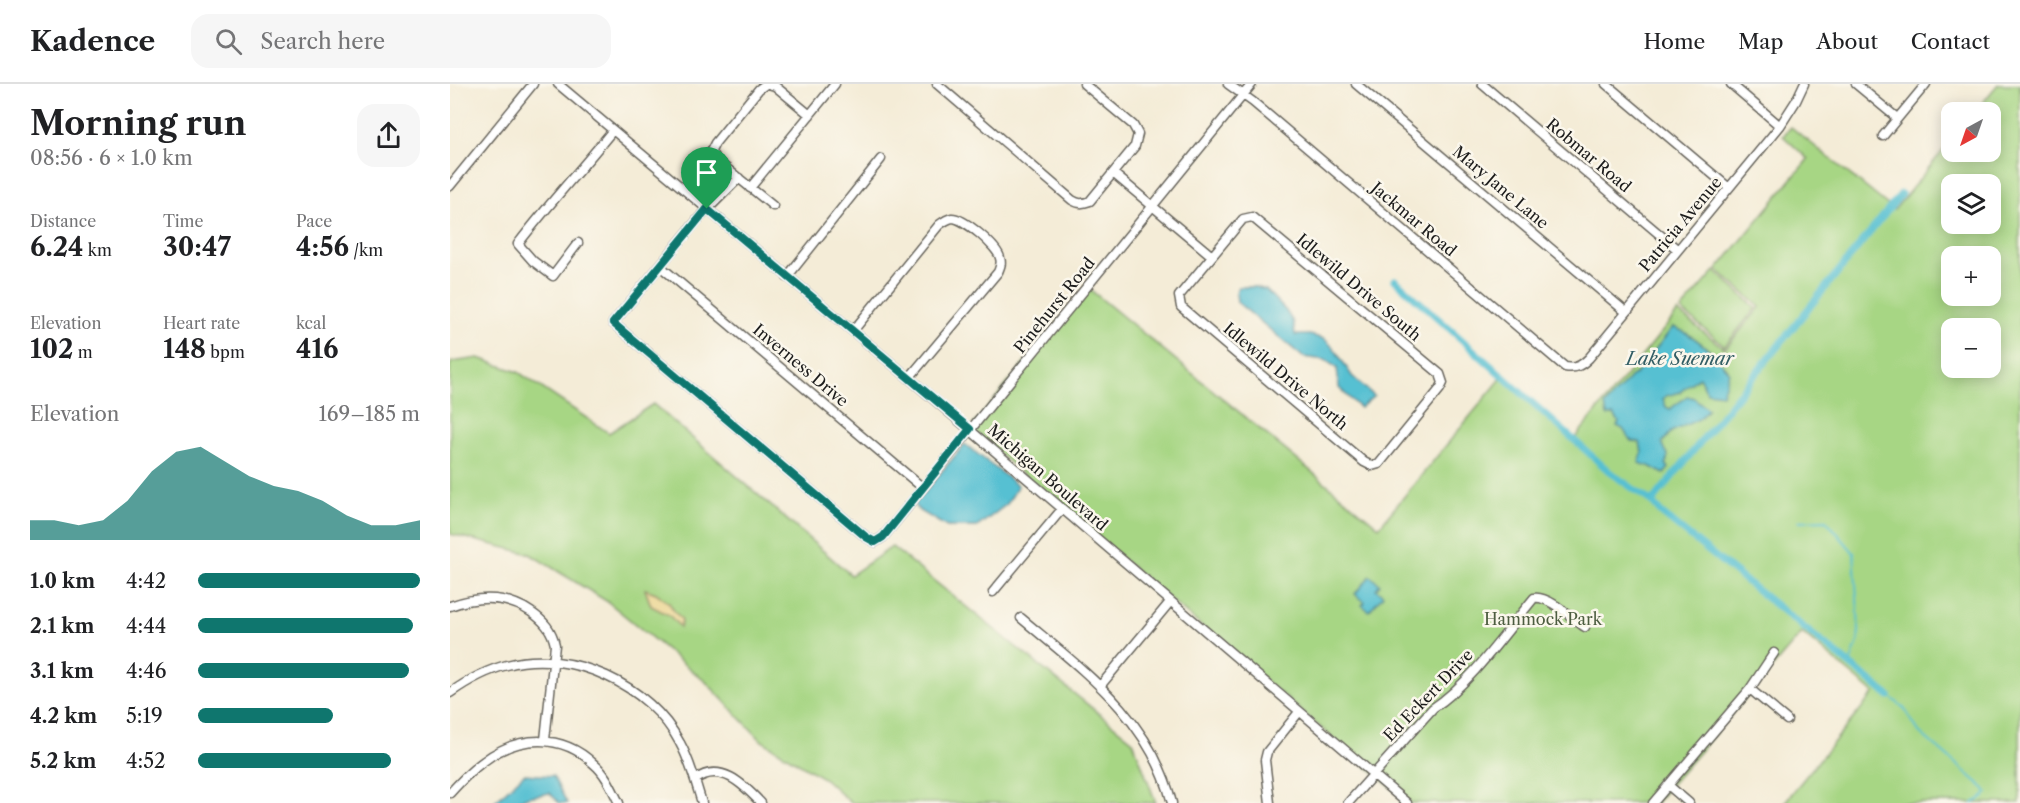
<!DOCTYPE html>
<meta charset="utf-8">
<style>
body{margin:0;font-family:"Libre Caslon Text",serif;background:#f6f6f6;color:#202124;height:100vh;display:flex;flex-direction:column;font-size:22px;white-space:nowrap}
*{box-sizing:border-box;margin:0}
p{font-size:20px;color:#757577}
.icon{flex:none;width:33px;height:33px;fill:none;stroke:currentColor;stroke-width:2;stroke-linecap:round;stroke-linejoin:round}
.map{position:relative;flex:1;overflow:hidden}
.side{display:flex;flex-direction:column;background:#fff;width:450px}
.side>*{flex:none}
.needle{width:39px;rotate:220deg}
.controls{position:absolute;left:1491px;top:18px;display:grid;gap:12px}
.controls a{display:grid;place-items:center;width:60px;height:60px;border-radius:12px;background:#fff;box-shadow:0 3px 15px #0003;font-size:30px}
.pin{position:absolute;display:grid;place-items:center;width:51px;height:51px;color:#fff;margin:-62px -26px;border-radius:50% 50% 50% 0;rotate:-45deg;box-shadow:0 0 6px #0007}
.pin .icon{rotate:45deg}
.round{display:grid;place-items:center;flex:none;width:63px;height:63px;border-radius:18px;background:#f6f6f6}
.headline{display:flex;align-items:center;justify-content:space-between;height:102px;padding:0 30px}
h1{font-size:33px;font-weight:800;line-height:45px}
.figures{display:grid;grid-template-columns:repeat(3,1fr);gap:9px;height:102px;padding:6px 30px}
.figures div{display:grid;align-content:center}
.figures b{font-size:26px;font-weight:800}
.figures small{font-size:16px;font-weight:400}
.figures p{font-size:16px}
.chart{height:168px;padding:12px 30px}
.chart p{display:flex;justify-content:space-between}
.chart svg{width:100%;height:108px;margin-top:6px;fill:#0f766e;opacity:.7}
ul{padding:0 30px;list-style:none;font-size:20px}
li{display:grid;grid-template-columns:96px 72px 1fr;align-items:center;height:45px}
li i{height:15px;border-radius:8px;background:#0f766e}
header{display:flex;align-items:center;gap:36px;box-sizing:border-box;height:84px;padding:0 30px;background:#fff;border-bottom:2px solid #e0e0e0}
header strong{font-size:28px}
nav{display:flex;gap:33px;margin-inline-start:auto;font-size:21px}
.search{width:420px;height:54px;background:#f6f6f6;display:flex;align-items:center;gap:15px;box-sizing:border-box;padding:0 21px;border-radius:18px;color:#757577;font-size:22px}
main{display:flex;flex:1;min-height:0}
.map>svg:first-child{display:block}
.green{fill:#a7d684;stroke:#627950;stroke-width:1.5;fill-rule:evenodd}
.sand{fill:#eeda9e;stroke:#857b5d;stroke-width:1.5}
.water{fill:#56c0d2;stroke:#396e77;stroke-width:1.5}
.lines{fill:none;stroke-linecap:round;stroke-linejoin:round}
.stream{stroke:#56c0d2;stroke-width:2}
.canal{stroke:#56c0d2;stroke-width:7}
.minor-casing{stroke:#68655d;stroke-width:11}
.minor{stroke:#fff;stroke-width:8}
.route-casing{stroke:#fff;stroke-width:12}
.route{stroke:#0f766e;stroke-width:8}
.labels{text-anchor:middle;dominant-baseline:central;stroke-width:5;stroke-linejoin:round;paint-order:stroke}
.street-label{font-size:16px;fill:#1c1c1c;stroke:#fbf7ec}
.park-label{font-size:16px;fill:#4d5d40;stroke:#fbf7ec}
.water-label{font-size:18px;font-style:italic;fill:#335e65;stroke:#fbf7ec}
</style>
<header>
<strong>Kadence</strong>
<div class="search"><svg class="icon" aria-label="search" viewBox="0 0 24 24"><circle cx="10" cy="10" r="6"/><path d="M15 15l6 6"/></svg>Search here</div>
<nav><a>Home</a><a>Map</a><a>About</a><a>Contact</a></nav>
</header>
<main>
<section class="side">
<div class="headline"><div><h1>Morning run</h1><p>08:56 · 6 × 1.0 km</p></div><a class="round"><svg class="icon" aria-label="share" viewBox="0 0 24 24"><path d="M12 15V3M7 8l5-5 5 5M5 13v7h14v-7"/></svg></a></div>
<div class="figures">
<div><p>Distance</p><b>6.24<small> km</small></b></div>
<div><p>Time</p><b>30:47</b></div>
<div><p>Pace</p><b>4:56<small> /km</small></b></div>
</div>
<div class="figures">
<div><p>Elevation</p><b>102<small> m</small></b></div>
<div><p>Heart rate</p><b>148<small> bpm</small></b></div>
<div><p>kcal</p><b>416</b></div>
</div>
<div class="chart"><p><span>Elevation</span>169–185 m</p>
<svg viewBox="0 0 160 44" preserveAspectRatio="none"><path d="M0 44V36L10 36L20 38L30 36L40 28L50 16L60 8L70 6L80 12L90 18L100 22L110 24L120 28L130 34L140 38L150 38L160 36V44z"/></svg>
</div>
<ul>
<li><b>1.0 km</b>4:42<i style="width:100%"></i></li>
<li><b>2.1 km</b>4:44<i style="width:97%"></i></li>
<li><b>3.1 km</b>4:46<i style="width:95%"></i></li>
<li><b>4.2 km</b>5:19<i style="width:61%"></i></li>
<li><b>5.2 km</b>4:52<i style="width:87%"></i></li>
</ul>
</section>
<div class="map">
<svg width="1570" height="719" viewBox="0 0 1570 719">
<rect width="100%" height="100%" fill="#fbf7ec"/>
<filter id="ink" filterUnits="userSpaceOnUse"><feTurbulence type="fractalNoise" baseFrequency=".0167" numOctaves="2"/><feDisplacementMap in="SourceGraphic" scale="12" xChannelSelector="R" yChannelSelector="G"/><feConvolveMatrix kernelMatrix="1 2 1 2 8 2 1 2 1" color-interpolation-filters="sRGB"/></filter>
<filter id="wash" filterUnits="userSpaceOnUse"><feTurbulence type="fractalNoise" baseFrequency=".008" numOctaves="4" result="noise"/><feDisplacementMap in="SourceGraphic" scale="24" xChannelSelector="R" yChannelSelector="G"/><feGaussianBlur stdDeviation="1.35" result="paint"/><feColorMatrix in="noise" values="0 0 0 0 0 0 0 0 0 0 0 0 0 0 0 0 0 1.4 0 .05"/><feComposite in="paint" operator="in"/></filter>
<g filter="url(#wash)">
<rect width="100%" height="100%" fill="#f4ecd7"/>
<path class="green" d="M1548,0H1570V719H1334L1424,609L1352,549L1205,719H959L520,345L637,203L929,443L1054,291L1125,354L1228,228L1275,265L1310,223L1267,186L1358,75L1333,52L1341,43L1444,126L1501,57L1502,68H1540V28H1525ZM1502,100H1540V140H1502ZM1502,172H1540V212H1502ZM1502,244H1540V284H1502Z
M1265,187L1306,224L1275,262L1231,226Z
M29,274L68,288L159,349L203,320L401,491L442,463L683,657L706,719H401L375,695L312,657L256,598L158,518L80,470L0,450V281L2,278Z"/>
<path class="sand" d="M195,505L206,509L219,519L225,528L232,536L230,543L219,531L201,522Z"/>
<path class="water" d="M788,203H805L816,206L836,227L843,238L845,251H860L874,255L884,264L902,292L924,312L910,324L889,304L887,284L875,276L853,273L787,218L786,209Z
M1223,243C1247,252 1262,268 1279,288L1272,310L1257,308L1249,293L1230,308L1216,312L1213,315L1216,323L1220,325L1237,312L1244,314L1258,325L1249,335L1221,348L1212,359L1218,371L1216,380L1219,384L1214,390L1199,382L1189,379L1192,369L1190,358L1181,357L1173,345L1167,342L1169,338L1164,331L1157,332L1155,321L1183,291L1186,290Z
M515,360L568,402L557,420L527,443H497L467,425L464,420Z
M920,492L930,500L926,505L933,511L919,527L912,521L915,518L905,510Z
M74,690L103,692L117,719H109L100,709L77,713L66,719H43Z"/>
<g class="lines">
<path class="stream" d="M1348,437L1376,436L1404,469L1409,546L1408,557L1400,580
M1439,612L1454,624L1469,648L1535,705L1537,709L1534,713L1523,719"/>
<path class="canal" d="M945,196L1161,389L1202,418L1211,429L1439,612
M1202,418L1451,110"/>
</g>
</g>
<g filter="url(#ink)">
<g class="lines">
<g class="minor-casing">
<path id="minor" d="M108,0L459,294L957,719
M316,0L309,5L265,59L261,67L265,75L323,122
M318,0L325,2L360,31
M487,0L622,116C629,120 632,120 640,117L685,62L688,50L683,41L634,0
M778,0L803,18L1115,283C1126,285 1132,281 1139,274L1330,42L1346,17L1354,0
M906,0L1176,228
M1032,0L1228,166
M1156,0L1279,104
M1281,0L1330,42
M1406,0L1447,34
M1433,52L1476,0
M663,89L762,172
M289,94L250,133L163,239L416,453L425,458L433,453L802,0
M0,102L83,0
M300,104L385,0
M802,133L990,290L993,299L990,305L929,380L922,382L914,378L731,223L729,212L793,135Z
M128,159L103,192L83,177L68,160C98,121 132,84 163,46
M210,182L473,404
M337,193L431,75
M403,247L489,141C493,138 497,135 502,134C514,134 548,163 550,174C552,180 550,183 548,188L459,294
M543,508L612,425
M0,522C28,512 56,511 81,528C94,537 102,546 105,561L95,656
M571,534C635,588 700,634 722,719
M651,601L720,518
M1300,605L1337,636
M0,609C17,597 37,586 57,581C121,564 200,601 230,659C240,677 246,699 252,719
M245,696C270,677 293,700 311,719
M1218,701L1239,719
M0,709C10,698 21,686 34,677C68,651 112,649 144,680C156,690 162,705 169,719
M820,719L815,676L817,668L849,628
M898,719L983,624C1020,600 1055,549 1084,514C1098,511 1123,535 1135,543
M1203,719L1300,605L1324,569"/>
</g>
<use href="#minor" class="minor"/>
</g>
</g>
<g class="lines" filter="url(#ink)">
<g class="route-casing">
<path id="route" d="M257,125L520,345L433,453L425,458L416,453L163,239Z"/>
</g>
<use href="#route" class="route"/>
</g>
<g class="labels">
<g class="street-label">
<text transform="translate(1139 71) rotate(40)">Robmar Road</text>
<text transform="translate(1051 103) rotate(40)">Mary Jane Lane</text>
<text transform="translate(964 135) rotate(40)">Jackmar Road</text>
<text transform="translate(1230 140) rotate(-50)">Patricia Avenue</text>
<text transform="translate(909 203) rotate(40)">Idlewild Drive South</text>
<text transform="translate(604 221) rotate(-51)">Pinehurst Road</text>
<text transform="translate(351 281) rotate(40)">Inverness Drive</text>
<text transform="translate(836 292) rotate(40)">Idlewild Drive North</text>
<text transform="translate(598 393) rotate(41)">Michigan Boulevard</text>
<text transform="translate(978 611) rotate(-46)">Ed Eckert Drive</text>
</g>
<g class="park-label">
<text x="1093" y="535">Hammock Park</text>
</g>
<g class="water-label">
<text x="1230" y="275">Lake Suemar</text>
</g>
</g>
</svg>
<div class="controls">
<a><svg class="needle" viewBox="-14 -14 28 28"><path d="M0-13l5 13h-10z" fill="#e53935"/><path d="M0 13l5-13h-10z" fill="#757577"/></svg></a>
<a><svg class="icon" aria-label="layers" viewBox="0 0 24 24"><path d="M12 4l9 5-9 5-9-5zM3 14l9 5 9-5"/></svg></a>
<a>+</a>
<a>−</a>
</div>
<div class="pin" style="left:257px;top:125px;background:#1e9e55"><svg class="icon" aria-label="arrive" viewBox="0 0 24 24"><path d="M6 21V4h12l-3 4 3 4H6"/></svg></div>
</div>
</main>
